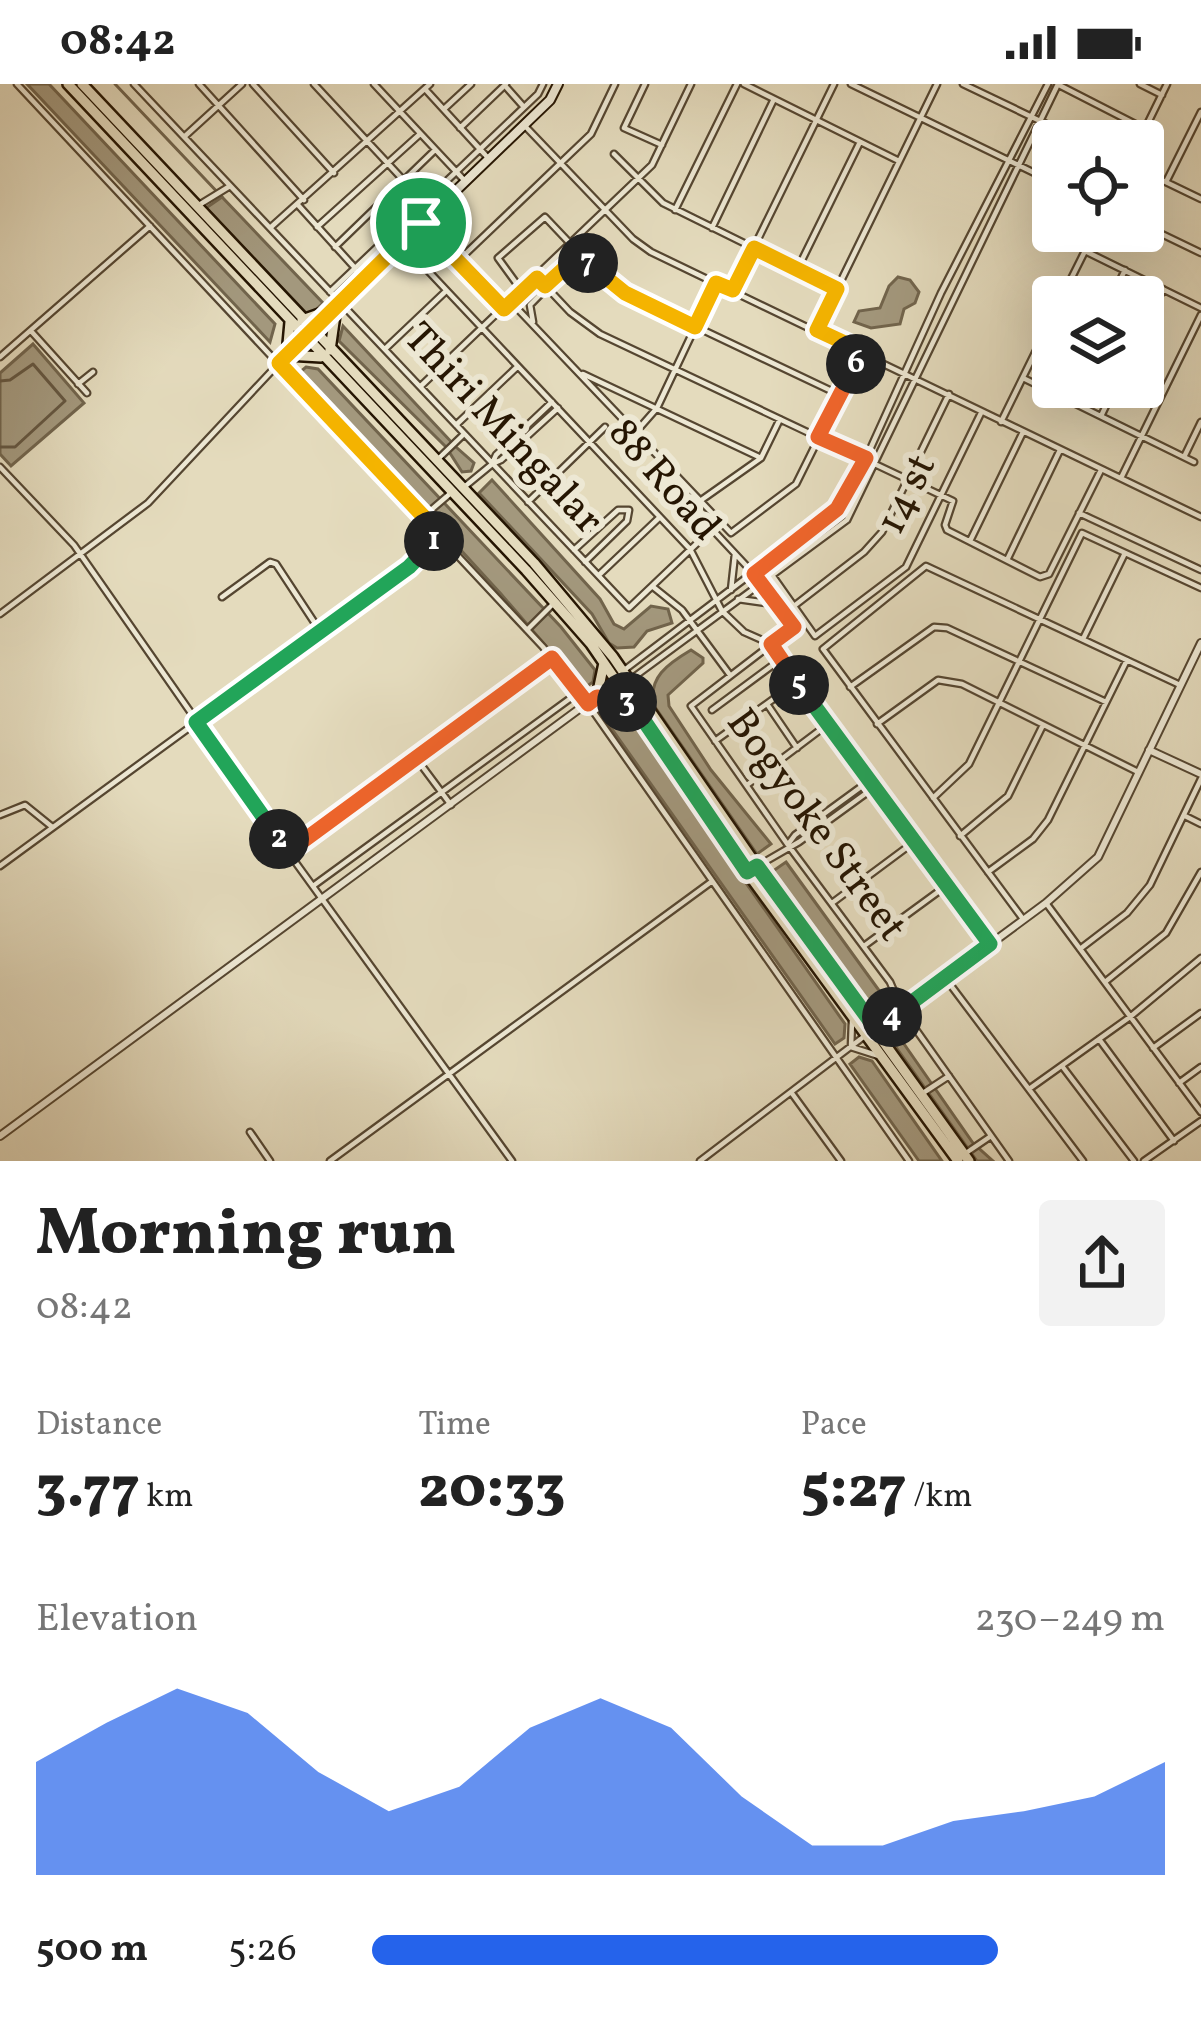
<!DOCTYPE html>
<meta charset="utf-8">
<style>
body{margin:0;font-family:Vollkorn,serif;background:#f2f2f2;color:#222;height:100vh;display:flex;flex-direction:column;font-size:45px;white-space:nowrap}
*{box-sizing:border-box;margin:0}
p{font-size:39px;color:#767676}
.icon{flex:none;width:66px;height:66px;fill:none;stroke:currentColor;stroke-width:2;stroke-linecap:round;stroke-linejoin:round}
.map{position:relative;height:1077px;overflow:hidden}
.panel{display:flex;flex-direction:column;background:#fff;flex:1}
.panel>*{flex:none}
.buttons{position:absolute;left:1032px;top:36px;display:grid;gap:24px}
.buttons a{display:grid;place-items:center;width:132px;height:132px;border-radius:12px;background:#fff;box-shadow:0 12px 48px #0002;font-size:60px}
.pin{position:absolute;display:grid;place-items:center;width:102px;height:102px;color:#fff;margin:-51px;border:6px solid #fff;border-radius:50%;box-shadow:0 3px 12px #0007}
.km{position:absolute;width:60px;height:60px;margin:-30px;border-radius:50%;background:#222;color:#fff;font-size:33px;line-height:60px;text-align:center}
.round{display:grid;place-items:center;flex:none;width:126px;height:126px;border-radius:12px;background:#f2f2f2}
.head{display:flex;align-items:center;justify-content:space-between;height:204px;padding:0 36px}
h1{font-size:66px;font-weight:800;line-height:90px}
.metrics{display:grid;grid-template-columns:repeat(3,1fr);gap:18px;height:204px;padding:12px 36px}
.metrics div{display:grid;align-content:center}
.metrics b{font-size:60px;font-weight:800}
.metrics small{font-size:33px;font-weight:400}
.metrics p{font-size:33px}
.chart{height:336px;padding:24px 36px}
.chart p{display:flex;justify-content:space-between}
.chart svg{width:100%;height:216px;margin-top:12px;fill:#2563eb;opacity:.7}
ul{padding:0 36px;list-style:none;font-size:39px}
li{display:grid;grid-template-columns:192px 144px 1fr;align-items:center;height:90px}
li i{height:30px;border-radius:15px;background:#2563eb}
.status{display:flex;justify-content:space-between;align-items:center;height:84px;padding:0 60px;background:#fff;direction:ltr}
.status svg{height:33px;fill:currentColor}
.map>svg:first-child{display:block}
.water{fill:#a3987d;stroke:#71644c;stroke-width:3}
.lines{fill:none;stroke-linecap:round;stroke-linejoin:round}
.shore{stroke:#645640;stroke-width:3}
.stream{stroke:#71644c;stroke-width:3}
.minor-casing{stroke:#554631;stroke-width:9}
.tertiary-casing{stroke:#554631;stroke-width:10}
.secondary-casing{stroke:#251502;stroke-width:12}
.primary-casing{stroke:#251502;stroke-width:14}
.minor{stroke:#ede8d4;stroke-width:4.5}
.tertiary{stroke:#ede8d4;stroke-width:6}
.secondary{stroke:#ede8d4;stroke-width:8}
.primary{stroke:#e4dbbd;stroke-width:9}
.split-1-casing{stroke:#fff;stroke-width:24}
.split-2-casing{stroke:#fff;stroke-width:24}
.split-3-casing{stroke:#fff;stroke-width:24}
.split-4-casing{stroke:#fff;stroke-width:24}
.split-5-casing{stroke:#fff;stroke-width:24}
.split-6-casing{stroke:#fff;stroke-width:24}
.split-7-casing{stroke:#fff;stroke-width:24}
.split-8-casing{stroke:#fff;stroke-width:24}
.split-1{stroke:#f5b400;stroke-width:15}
.split-2{stroke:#22a559;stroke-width:15}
.split-3{stroke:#f0652b;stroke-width:15}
.split-4{stroke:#22a559;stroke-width:15}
.split-5{stroke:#22a559;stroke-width:15}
.split-6{stroke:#f0652b;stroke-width:15}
.split-7{stroke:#f5b400;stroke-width:15}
.split-8{stroke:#f5b400;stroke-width:15}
.labels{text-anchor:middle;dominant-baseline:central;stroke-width:12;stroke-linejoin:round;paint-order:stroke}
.street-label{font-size:42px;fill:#251502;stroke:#ede8d4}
</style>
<div class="status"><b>08:42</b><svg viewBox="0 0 49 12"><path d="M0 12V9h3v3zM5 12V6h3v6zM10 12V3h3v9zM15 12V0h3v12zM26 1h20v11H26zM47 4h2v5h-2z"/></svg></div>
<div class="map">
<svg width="1201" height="1077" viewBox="0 0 1201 1077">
<rect width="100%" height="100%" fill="#e4dbbd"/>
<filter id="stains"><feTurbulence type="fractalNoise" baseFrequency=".00167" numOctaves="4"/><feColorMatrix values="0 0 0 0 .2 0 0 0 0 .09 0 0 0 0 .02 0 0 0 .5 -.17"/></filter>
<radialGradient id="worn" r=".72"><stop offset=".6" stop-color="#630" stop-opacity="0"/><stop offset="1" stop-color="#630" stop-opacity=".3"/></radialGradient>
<path class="water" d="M27,0H49L275,240L270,258Z
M222,113L323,219L309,232L206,124Z
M898,193L910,196L919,208L915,219L904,225L900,240L871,244L854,238L859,227L880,224L889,202Z
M343,242L456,363L474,379L471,387L462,388L446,363L339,257Z
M33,260L84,319L11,382L0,370V289Z
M306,283L318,285L561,543L595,586L593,598L583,605L501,510L299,289Z
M492,396L600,515L614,540L624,545L651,522L668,525L672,539L647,547L634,563L617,564L609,559L592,530L479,409Z
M691,566L703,574V579L668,611L669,622L711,686L771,760L757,770L655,623C646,594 669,579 691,566Z
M611,624L626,628L845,940L844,954L835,960L602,631Z
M786,778L891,923L875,935L770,789Z
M895,947L973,1059L993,1077H977L888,952Z
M859,973L872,977L942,1077H919L850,980Z"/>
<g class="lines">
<path class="shore" d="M0,297L10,296L33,280L65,317L15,363H0"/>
<path class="stream" d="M115,0L222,113"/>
<g class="minor-casing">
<path id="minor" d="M17,0L543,563L588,620L909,1077
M134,0L629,524L712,445L754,490L794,543L691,622L788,761L890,898L902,926L1009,1077
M199,0L304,116
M253,0L334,89
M314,0L433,128
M374,0L464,96
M645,0L624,44L662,61
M744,0L899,77
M851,0L1053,98
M963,0L1082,57
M1140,0L1162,11
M1059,1L1145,45
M507,4L523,22
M425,5L489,75
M444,25L471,0
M524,41L633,155L651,168L1201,433
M460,44L506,0
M184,53L242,0
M1139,57L1167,0
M614,70L663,119L837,205
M1143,87L1201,115
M1166,98L1201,28
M199,121L230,102
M298,121L365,195
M675,126L737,0
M421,139L504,225
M1143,141L1201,169
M317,143L420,50
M270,144L430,0
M712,144L774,15
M401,158L690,465L722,527L744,548L771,560L990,860
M335,163L435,66
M1085,167L1201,224
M458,177L591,50L615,0
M799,182L860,58
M537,193L570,228L600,250L953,417L945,441L947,446L1040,493L1049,490L1101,386
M733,206L834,0
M522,207L498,174L545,133L599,190L625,209L840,311
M330,208L538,10L543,0
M1062,213L1095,147
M1112,213L1125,186
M511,218L731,449L796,400L861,269
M533,238L530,221L580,170
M817,246L937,0
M1143,246L1163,205
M31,247L87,309
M385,265L446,207
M288,270L304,253
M0,273L150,142
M583,290L761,374
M1023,294L1194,378
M78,300L93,288
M422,301L652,81L691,0
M552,318L496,371L492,380L501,376L558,324
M1102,330L1115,303
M1001,338L1053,232
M456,341L517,283
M635,349L657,324L716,199
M1185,371L1201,338
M436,377L462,352
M0,383L74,461L288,768L512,1077
M1122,392L1201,231
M463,404L491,381
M700,417L761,374L780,335
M528,418L605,343
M1079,429L1201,486
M424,432L452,408
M970,457L1023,348
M574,466L618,426H629L627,437L585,478
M1008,474L1060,366
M765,481L815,552L906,483L981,329
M599,491L660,433
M652,502L682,526L730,591
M731,506L735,470
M222,513L270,478L276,480L320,547
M738,515L774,520
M794,522L864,468L882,448L949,310
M0,530L148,419L280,278
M527,546L555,518
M1083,555L1125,469
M617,597L630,596L847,436L1058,0
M617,597L623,587L837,425L867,372L941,209L1048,0
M850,603L934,543L947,544L1106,618
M767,620L797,664
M712,626L781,575
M877,640L938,596L962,600L1138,688
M715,657L797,598
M416,674L451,721
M747,701L828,640
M933,714L969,680L1082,449L1201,504
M0,731L25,721L51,742
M1185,732L1201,740
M960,752L1008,712L1043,641
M789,759L795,751L869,697
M288,768L552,575
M0,782L409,483L440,450
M747,788L799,758L872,705
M988,788L1033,755L1048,736L1127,576
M313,802L579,608
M832,819L914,758
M1046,819L1201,1028
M1023,835L823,565L926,482L1180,601
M864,862L946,802
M1080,865L1127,829L1150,801L1201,695
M946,895L1083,1077
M1105,898L1166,849L1201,788
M852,937L851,963L879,972
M1099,955L1174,1057
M1153,964L1201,929
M1062,982L1134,1077
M1179,999L1201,983
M1029,1005L1130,933L1201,874
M791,1008L841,1077
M923,1009L949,992
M250,1048L270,1077
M966,1069L991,1052
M330,1077L711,798
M700,1077L866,951
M1144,1077L1201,1037"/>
</g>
<g class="tertiary-casing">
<path id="tertiary" d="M1149,666L1201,690
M874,946L1046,819L1098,773L1201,559
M0,1052L617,597"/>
</g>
<g class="secondary-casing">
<path id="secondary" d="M309,248L550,16L558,0"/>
</g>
<g class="primary-casing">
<path id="primary" d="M68,0L526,486L591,560L747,788L958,1077
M82,0L534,479L613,573L757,782L969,1077
M302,236L336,224L330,266
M290,238L287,271L321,273
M604,579L597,612L632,619"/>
</g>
<use href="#minor" class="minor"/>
<use href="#tertiary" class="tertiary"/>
<use href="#secondary" class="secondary"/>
<use href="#primary" class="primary"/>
</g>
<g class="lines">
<g class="split-1-casing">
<path id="split-1" d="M421,139L279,279L440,450L434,457"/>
</g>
<g class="split-2-casing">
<path id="split-2" d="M279,755L196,638L409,483L434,457"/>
</g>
<g class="split-3-casing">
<path id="split-3" d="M279,755L288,768L552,574L588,620L597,613L627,618"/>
</g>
<g class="split-4-casing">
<path id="split-4" d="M627,618L632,619L747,788L757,782L876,945L892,933"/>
</g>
<g class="split-5-casing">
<path id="split-5" d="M799,601L990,860L892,933"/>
</g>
<g class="split-6-casing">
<path id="split-6" d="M799,601L771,560L794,543L754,490L837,425L866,374L818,353L856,280"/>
</g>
<g class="split-7-casing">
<path id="split-7" d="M588,179L625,209L695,243L716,199L733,206L754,164L837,205L817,246L862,267L856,280"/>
</g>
<g class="split-8-casing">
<path id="split-8" d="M421,139L504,225L537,194L545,202L580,170L588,179"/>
</g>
<use href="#split-1" class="split-1"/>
<use href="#split-2" class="split-2"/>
<use href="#split-3" class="split-3"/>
<use href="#split-4" class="split-4"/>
<use href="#split-5" class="split-5"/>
<use href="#split-6" class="split-6"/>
<use href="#split-7" class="split-7"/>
<use href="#split-8" class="split-8"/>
</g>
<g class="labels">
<g class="street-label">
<text transform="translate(502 346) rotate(47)">Thiri Mingalar</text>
<text transform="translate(663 397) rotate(49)">88 Road</text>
<text transform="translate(908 411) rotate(-64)">14 st</text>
<text transform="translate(815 742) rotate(54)">Bogyoke Street</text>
</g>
</g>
<rect width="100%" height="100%" filter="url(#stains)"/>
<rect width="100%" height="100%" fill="url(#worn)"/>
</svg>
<div class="buttons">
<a><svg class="icon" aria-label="locate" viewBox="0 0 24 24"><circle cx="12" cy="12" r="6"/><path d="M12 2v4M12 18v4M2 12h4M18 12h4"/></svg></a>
<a><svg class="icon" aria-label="layers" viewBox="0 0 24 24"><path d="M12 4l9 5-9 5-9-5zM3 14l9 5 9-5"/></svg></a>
</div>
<div class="pin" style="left:421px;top:139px;background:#1e9e55"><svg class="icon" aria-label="arrive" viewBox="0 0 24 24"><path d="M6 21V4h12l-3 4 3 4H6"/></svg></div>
<b class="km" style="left:434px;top:457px">1</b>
<b class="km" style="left:279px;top:755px">2</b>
<b class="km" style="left:627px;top:618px">3</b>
<b class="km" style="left:892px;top:933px">4</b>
<b class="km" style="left:799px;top:601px">5</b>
<b class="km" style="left:856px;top:280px">6</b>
<b class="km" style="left:588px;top:179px">7</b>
</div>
<section class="panel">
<div class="head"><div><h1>Morning run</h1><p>08:42</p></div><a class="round"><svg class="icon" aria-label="share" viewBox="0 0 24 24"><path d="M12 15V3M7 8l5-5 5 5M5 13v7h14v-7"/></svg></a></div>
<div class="metrics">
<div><p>Distance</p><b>3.77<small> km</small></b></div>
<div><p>Time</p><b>20:33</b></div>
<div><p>Pace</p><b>5:27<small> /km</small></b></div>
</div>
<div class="chart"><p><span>Elevation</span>230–249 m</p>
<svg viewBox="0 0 160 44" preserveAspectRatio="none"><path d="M0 44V21L10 13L20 6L30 11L40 23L50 31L60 26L70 14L80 8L90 14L100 28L110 38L120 38L130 33L140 31L150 28L160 21V44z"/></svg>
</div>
<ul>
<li><b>500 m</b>5:26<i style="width:79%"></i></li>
</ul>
</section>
